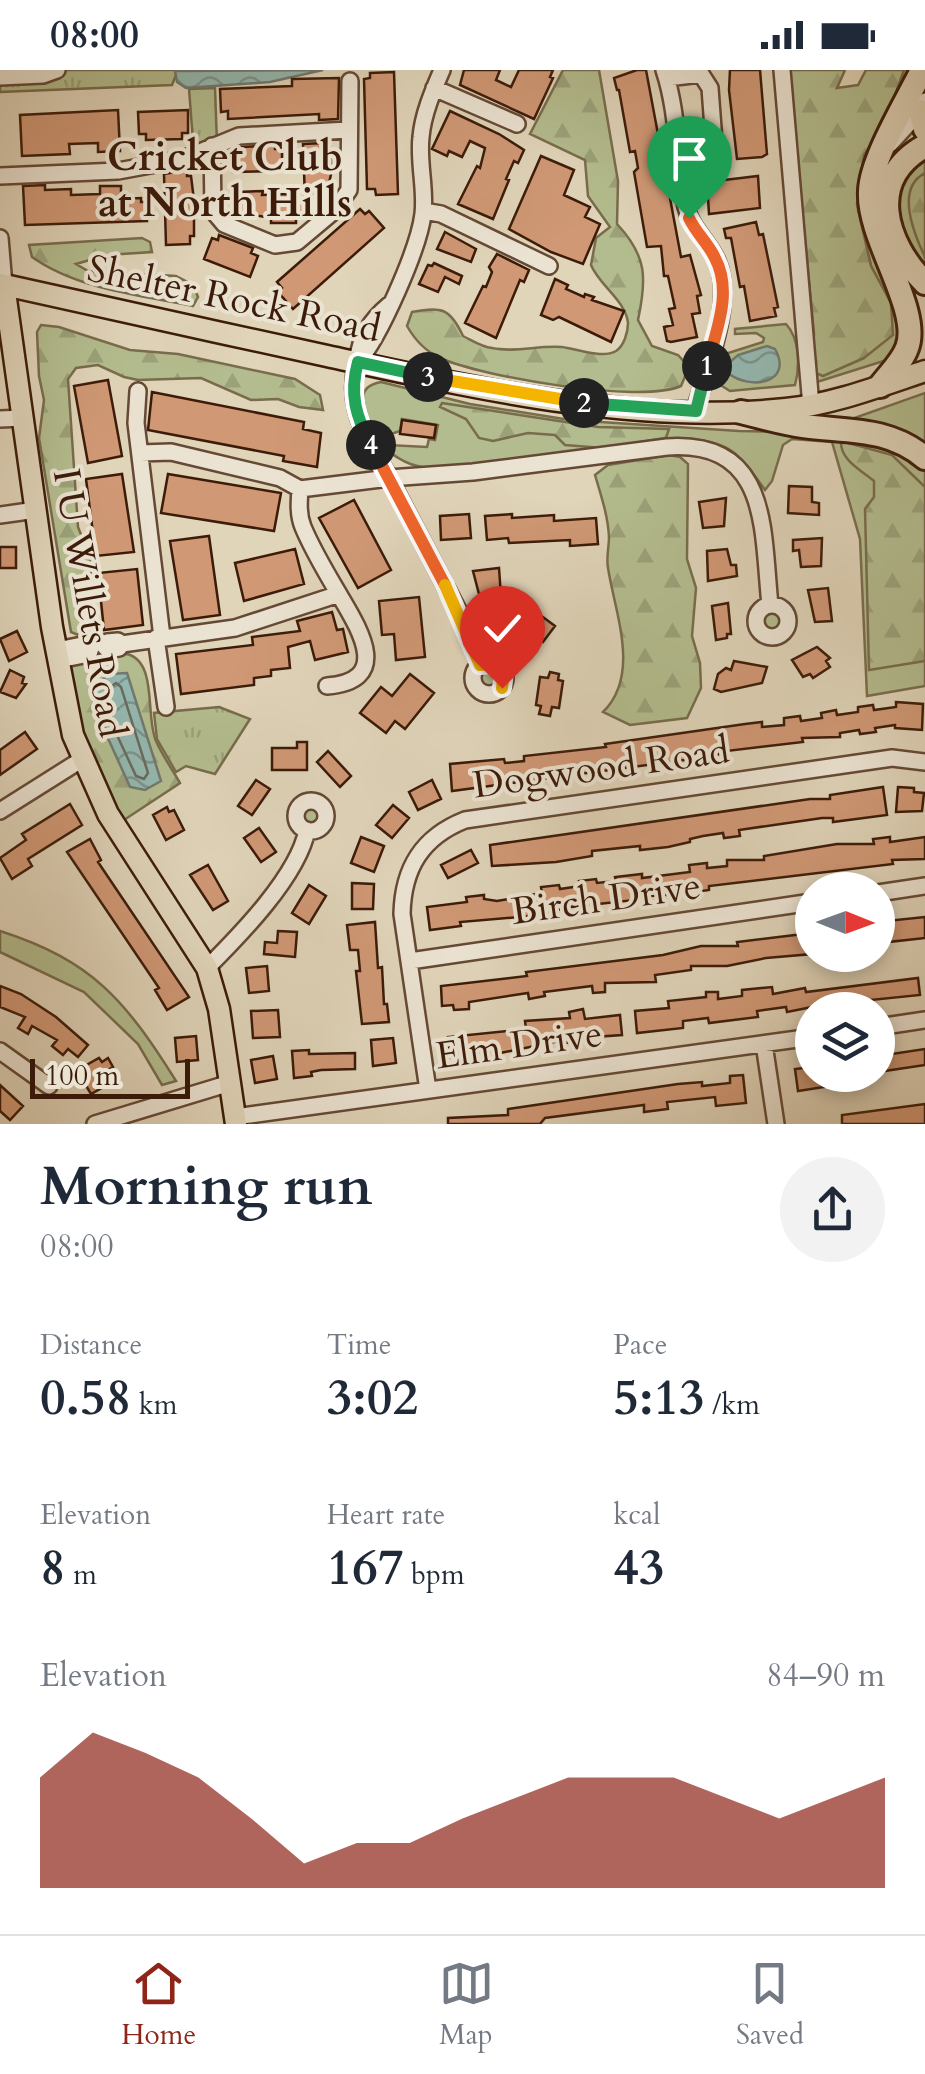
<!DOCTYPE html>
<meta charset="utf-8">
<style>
body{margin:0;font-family:Cardo,serif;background:#f2f2f3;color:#1f2937;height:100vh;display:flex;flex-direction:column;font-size:38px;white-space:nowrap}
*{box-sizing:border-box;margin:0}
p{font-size:32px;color:#747a83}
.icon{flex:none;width:55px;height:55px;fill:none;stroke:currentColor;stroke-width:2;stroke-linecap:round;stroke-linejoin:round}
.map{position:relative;height:1054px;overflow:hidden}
.details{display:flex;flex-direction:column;background:#fff;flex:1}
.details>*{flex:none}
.needle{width:65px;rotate:91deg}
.buttons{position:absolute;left:795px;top:802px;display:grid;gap:20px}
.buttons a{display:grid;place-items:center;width:100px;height:100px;border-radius:50%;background:#fff;box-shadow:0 5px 15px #0003;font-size:50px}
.scale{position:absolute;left:30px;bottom:25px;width:160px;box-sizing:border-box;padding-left:10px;border:5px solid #3c1b09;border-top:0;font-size:28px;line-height:35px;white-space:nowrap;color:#3c1b09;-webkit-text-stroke:8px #ebe3d2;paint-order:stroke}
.pin{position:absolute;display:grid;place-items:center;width:85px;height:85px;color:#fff;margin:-102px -42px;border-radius:50% 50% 50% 0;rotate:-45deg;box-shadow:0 0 10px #0007}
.pin .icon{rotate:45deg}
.km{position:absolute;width:50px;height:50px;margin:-25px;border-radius:50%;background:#222;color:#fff;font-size:28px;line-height:50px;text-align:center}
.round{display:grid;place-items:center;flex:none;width:105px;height:105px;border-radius:52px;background:#f2f2f3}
.headline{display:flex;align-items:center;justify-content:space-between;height:170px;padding:0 40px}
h1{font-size:55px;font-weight:800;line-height:75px}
.metrics{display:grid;grid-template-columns:repeat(3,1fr);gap:15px;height:170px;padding:10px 40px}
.metrics div{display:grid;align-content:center}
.metrics b{font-size:50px;font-weight:800}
.metrics small{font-size:28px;font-weight:400}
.metrics p{font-size:28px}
.chart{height:280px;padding:20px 40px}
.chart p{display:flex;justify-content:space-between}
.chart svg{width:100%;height:180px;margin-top:10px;fill:#8f2418;opacity:.7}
.status{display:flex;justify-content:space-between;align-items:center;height:70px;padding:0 50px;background:#fff;direction:ltr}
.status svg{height:28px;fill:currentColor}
.tab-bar{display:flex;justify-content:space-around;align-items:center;height:140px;border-top:2px solid #e0e1e3;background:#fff;font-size:28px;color:#747a83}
.tab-bar a{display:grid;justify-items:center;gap:5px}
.tab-bar .current{color:#8f2418}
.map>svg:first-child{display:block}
.grass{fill:#b3bc8e;stroke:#786c4c;stroke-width:2.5}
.forest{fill:url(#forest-firs);stroke:#786c4c;stroke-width:2.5}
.park{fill:url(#park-tufts);stroke:#786c4c;stroke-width:2.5}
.water{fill:url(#water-waves);stroke:#71796e;stroke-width:2.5}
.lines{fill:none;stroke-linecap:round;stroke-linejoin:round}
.shore{stroke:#686a5d;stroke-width:2.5}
.building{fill:#d09875;stroke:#3c1b09;stroke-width:2.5}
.minor-casing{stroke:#654935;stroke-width:20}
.major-casing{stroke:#3c1b09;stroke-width:25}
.highway-casing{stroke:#3c1b09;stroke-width:28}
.minor{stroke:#ebe3d2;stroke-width:15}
.major{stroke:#e0d4b9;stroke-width:20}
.highway{stroke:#e0d4b9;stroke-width:22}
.split-1-casing{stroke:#fff;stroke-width:20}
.split-2-casing{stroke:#fff;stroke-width:20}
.split-3-casing{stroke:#fff;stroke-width:20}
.split-4-casing{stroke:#fff;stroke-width:20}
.split-5-casing{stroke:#fff;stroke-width:20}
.split-6-casing{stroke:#fff;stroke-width:20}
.split-1{stroke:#f0652b;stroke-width:12}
.split-2{stroke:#22a559;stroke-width:12}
.split-3{stroke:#f5b400;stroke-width:12}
.split-4{stroke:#22a559;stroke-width:12}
.split-5{stroke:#f0652b;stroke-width:12}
.split-6{stroke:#f5b400;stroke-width:12}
.labels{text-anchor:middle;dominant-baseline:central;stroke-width:8;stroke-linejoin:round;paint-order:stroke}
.street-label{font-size:38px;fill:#3c1b09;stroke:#ebe3d2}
.neighbourhood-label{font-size:40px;font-weight:bold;fill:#3c1b09;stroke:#ebe3d2}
</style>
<div class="status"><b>08:00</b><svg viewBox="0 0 49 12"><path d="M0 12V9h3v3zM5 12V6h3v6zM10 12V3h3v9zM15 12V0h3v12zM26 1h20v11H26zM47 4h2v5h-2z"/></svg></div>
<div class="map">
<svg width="925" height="1054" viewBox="0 0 925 1054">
<defs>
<pattern id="forest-firs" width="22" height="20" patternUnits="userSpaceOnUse" patternTransform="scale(2.5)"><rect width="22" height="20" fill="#b3bc8e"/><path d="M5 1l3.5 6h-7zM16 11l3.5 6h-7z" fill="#9ba179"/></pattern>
<pattern id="park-tufts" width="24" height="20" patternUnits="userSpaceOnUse" patternTransform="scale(2.5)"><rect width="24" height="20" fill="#b3bc8e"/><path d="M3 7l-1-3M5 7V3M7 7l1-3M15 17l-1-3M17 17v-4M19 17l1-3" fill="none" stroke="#9ba179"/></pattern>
<pattern id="water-waves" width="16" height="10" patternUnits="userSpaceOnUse" patternTransform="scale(2.5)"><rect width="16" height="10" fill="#94b8b1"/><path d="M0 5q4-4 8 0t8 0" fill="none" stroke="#7a958e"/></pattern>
</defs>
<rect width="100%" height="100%" fill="#e0d4b9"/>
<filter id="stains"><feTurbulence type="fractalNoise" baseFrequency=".002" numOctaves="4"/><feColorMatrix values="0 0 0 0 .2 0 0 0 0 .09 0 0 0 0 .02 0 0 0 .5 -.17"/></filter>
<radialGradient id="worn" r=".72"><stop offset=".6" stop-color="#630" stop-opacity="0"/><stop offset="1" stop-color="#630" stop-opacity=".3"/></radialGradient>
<path class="grass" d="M904,0H915L871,86L904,262L890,289L817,312L811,301L823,306L864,288L891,233L871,196L857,135L864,85L884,55Z
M925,84V198C909,178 884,144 899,116C905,105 917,94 925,84Z
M786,254C800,269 800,297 795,315L730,321L722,316L717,298L722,285L763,272L764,268L756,263L735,264V259Z
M381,312L470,334L570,350L739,361L829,363L887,373L925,397V616L867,626L860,469L832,372L792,369L783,375L772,411L765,420C741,387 733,372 690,369L437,399C417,398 403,393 387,380L388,375L427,377L429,369L435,370L438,355L402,349L400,361L379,368C369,350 347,318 381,312Z
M925,323V381L843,352Z
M756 551a16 16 0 1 1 32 0a16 16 0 1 1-32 0Z
M473 608a16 16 0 1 1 32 0a16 16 0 1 1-32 0Z
M296 746a15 15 0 1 1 30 0a15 15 0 1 1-30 0Z
M0,861C93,891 125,930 176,1011L162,1015L138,974L84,922L0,882Z"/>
<path class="forest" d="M563,0H599L618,111L617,154C647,186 647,208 638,250L652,276L678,285L689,297L681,316C640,334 483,307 440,288C425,281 415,270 407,256L412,242C441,236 450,238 463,266C473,271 482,277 492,278C516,283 538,275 562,277C577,279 602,289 616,281C624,276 628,262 628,253C626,231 599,215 591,195L596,168L610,157L588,126L585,90L530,64Z
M789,0H845L837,18L858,15L866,0H904L884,55L864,85L857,135L871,196L891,233L893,265L864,288L823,306L811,301L814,264Z
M925,103V187C914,164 895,118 925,103Z
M142,168L150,172L152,182L107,185L76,194L88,201L176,206L193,215L198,227L193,236C139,225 77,219 32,187L29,175Z
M41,255L59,257L130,280L178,284L295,309L320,325L323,340L299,337L278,329L251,330L201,308L138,310L124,307L98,295L76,298L68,309L78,457L91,490L90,549L78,565L71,562L39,368L44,330L39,306L37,262Z
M442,333L598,357L669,359L666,368L603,378L565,375L555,365L528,363L493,371L479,368L466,349L440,337Z
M841,371L892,385L925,417V591L869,600L865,439L874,427V411C861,400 840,390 841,371Z
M669,385L680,387L688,394L687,489L696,518L692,566L700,593L701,618L687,648L630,655L603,642C641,605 615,543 608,498C606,488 609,477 609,467C608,446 601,425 595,405L608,395Z
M127,584C158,592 145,646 156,671C162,685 172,699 180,713L121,752L80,657L67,592Z"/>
<path class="park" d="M0,0H178L172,15L0,22Z
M215,18L217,74L194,84L189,19Z
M219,637L250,649L215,704L186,696L176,702L157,669L154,643Z"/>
<path class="water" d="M323,0L270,12L186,18L177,12L175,1Z
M767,276L775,279C794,313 750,321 728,303L730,292L738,285Z
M127,603L161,711L145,720L130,717L107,666L94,617L109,604Z"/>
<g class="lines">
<path class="shore" d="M116,613L121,617L148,703L144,709L136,706L116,663L105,621Z"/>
</g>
<path class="building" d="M464,0H500L496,10L511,17L519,0H553L550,7L553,8L534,49L460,15Z
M637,0H646L681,187L690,185L701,225L697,226L700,243L692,244L697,267L671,272L667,271L664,257L673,255L669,239L675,238L668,206H664L661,176L647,177L634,102L638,98L635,81L630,82L619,20H617L614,8Z
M730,0H760L767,84L762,87L737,89L729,20Z
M394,2L398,124L376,125L375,119H367L364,9L370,8V3Z
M339,8L338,49L319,50V44L228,49V41L221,42L220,19L292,16V9Z
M118,40L120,81L98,82V73L69,74L70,84L22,86L20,45Z
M188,40V63H182V69L146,70V64H139L138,42Z
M450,41L499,64L524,80L518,93L514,91L506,109L509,110L493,149L458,134L477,96L480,98L485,78L470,71L462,87L449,81L447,86L432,79Z
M324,73V76H330L332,100L325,131H320L296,146V153H271V148L238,142V122L263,121L262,125L289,124V130L305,129L303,74Z
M275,75V79H282V101L233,102L232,81L242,77Z
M541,86L574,100L564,125L590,137L585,147L600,154L583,194L551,182L509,159Z
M187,100V106H191L194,130V166H190V174L166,175L164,104Z
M758,106L760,138L709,144L707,112Z
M45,115V120L71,119V125L100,124V116H121V129L141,128V132H147V151L25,155L23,116Z
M360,139L365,144L369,141L384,158L293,239L278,222L282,218L277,212Z
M756,152L759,165L763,164L778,237L774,238L776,246L750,251L744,216L740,217L731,168H726L724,159Z
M445,162L476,179L471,192L437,179Z
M219,165L253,178L251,183L258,186L250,207L204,189L212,168L218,170Z
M497,184L529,200L524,212L520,210L496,268L465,253L483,216L486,217L492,202L489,197Z
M434,193L462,206L459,214L445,207L438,222L419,214L428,195L432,196Z
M555,209L568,215L566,219L584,227L585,224L594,227L592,230L624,241L611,272L559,247L553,250L541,245Z
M108,310L122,386L88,393L74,316Z
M152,322L304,352L303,359L321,363L317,397L283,391L284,386L148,360Z
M402,350L436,355L434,368L400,364Z
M122,404L134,482L96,486L86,409Z
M168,404L281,423L274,461L161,443Z
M789,416L812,417V432L819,433V445L788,443Z
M726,428L724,456L703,458L699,432Z
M354,430L391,500L358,518L319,448Z
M469,444L471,468L441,470L440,446Z
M512,444V448L554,445V451L596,448L598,474L570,476V470L509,473L508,468L487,470L485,446Z
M209,466L220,545L183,550L170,471Z
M822,468L821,496L801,497L799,480L793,481V470Z
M0,477H16V498H0Z
M295,479L304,514L244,531L235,493Z
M727,479L731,495H736L737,506L708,511L707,481Z
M499,498L501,526L480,528L473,501Z
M137,499L143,555L104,560L98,503Z
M828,518L832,551L815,552L808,520Z
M419,527L425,587L396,590L394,564L382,565L379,531Z
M728,533L731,564H727V568L716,570L712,536Z
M532,539L555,556L543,572L534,564L523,578L503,561L501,544Z
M332,542L337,560L343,559L348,582L315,590L310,571L288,577L290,598L271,600V606L254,608V615L181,624L176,584L253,575L252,567L300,561L297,551Z
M17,561L27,582L9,591L0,569Z
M817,577L830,588L826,591L830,597L813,608L810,604L803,607L792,590Z
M734,591L767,597L762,613L721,622L714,619L718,604L726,598L731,600Z
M10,600L24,607L22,613L26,614L16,628L0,622Z
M550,602L559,604L558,610L563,611L559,638L552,637L550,646L539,644L541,636L536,635L540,607L548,608Z
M410,604L434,623L405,659L395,651L386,663L360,643L381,617L392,626Z
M896,632L923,634L922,660L895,658V655L875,658L876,662L860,664L859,660L840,663V667L802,668L803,672L726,681V683L700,688L452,721L450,694L504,689L505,693L524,691V686L606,677L605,674L745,654L762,652V657L784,655V648L800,646L801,651L822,648L821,643L836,640L837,645L858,642V637L873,635L874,640L896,637Z
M25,662L37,679L0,705V680Z
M297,672H307V700H272V678H297Z
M328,681L351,706L340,717L317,692Z
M256,710L270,719L252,745L238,736Z
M432,710L441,729L418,740L409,722Z
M883,717L887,745L833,752V748H822L739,760L740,766L724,768L723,763L703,766L690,769V772L668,777L640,780V776L592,781V786L556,792L492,796L490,775L810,729H830V725Z
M898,717L914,718V722L924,723L922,741L896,742Z
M70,734L82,755L28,789L32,796L12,809L0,788L26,770L22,764Z
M393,735L409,748L392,768L376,755Z
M167,737L169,742L174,740L184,760L166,770L153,745Z
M259,758L276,782L261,792L244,768Z
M361,767L384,776L374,802L351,793Z
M890,767V772L925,767V789L892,790L893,794L709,816V820L681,824L635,827V830L571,837L532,846L460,852L461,856L430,860L427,837L467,832L466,827L484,825V829L497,831L542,823L541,817L559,815L560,819L580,816L579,811L596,809L597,813L616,811L615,807L642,804V808L690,802L689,795L707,793V798L727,796V790H764V786L837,774H874L873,769Z
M90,769L101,790L98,792L189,927L167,940L155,920L159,918L67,782Z
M471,780L478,793L448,808L441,795Z
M208,795L228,831L213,840L190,805Z
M352,813L374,814L373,839H352Z
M309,815L326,826L309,854L292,843Z
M925,847V868L888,872L886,851Z
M375,852L378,898L382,897L384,934H387L389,952L362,954L356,901H360L358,880H350L347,855Z
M278,861L297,862L295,887L264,884L265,872L277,873Z
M812,863V884L766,888L727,896H691V900L655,905L656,912L605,913V922L593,923L592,916L544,922L545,926L529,929L528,923L469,932V939L454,940L453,935L442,936L441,916L527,906L526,902L663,885L701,876H738L737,872Z
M267,896L269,921L249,923L246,898Z
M918,908L920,925L822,935L787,942L786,937L757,941L758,947L709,953L708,948L683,951V958L637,963L635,941L669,938L668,931L706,927V922H718V929L742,926V920L772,917L773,924L805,918L806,922Z
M0,916L21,924L56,947L88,975L78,987L68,979L63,985L52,976L57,970L32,956L28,964L18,958L25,947L0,937Z
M583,939L585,949L620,945L622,965L580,968V971L565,973L564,970L491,985L490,981L450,987L448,967L526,959L525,951L570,948L569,942Z
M278,940L280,967L253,968L251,941Z
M196,966L198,990L177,992L175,968Z
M393,968L396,993L373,996L371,970Z
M925,979V995L878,1002V986Z
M309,980V984L355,983V999L321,1000L311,1002L312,1006L294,1008L292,981Z
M273,986L277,1009L255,1013L251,990Z
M99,988L102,992L108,988L113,997L108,1000L114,1011L91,1024L85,1014L87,1005L83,997Z
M812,997V1005H822L824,1017L798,1021L795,999Z
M743,1005L746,1033L716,1036L715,1027L667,1032L668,1039L644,1042V1035L545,1048L540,1054H448V1048L508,1045V1039L678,1014L702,1012V1016L730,1013V1006Z
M0,1015L23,1036L10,1050L0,1041Z
M925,1034V1054H842V1045Z"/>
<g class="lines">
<g class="minor-casing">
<path id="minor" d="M664,0C679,45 676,92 686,137C691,159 708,171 717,191C735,231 706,300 695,341
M782,0L811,336
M0,7L43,5L57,0
M667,8L701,4L710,18L715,85L711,89L681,94
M434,18L517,54
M890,74L920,41L925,31
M212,76L213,141L224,154L275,175L297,172L334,141L349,120L350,11
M0,106L118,101L183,89L239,66L348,60
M424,141L441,144L549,196
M0,168L4,215
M389,235C370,251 360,267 357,293C380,267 419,178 423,144C426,119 418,92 421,67C423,44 433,21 442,0
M357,293C345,337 368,370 389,408L473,402L667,377C770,370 762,459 770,535
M138,321L136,353L162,567
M0,349L23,348
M140,383L171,382L280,408L300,419L389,408L459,542L480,595
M300,419C299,432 298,445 303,457C313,481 327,504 340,526C360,560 392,611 327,616
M0,445L36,440
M756 551a16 16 0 1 1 32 0a16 16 0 1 1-32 0Z
M156,568L166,637
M118,571L122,574L119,578L108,580L104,576L107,572Z
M122,574L235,558L339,524
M57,580L87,574L91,578L89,584L59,590
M473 608a16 16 0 1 1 32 0a16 16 0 1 1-32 0Z
M296 746a15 15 0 1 1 30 0a15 15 0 1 1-30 0Z
M0,741L81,690
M878,823L925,816
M410,891L812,832
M207,898C240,865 298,806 307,760
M878,957L925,950
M764,974L776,1054
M0,981L49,1016
M428,1020L402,844C403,798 422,767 465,750L892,688L925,692
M235,1047L812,967
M95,1054L230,1013"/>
</g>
<g class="major-casing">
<path id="major" d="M0,214C109,239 218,262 327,286C475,318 633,355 786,339C834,334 880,316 925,301
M4,215L52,557L73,665L108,744L207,898L219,939L236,1054"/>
</g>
<g class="highway-casing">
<path id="highway" d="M920,41L925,59
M925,76C865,109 885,173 925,213
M880,316C889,304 902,292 907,278C922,240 867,168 870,121C871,89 907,31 922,0
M741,342C761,347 782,353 803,356C848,362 888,357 925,388"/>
</g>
<use href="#minor" class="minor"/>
<use href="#major" class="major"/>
<use href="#highway" class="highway"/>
</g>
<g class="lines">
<g class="split-1-casing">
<path id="split-1" d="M689,148C696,163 708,173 715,188C733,222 716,261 707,296"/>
</g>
<g class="split-2-casing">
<path id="split-2" d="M584,333L696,341L707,296"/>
</g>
<g class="split-3-casing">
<path id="split-3" d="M428,307L584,333"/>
</g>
<g class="split-4-casing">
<path id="split-4" d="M371,375C356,347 349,324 358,292L428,307"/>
</g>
<g class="split-5-casing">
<path id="split-5" d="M371,375L445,515"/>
</g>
<g class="split-6-casing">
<path id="split-6" d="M445,515L480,595L496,594L504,602L502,618"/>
</g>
<use href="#split-1" class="split-1"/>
<use href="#split-2" class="split-2"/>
<use href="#split-3" class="split-3"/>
<use href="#split-4" class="split-4"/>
<use href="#split-5" class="split-5"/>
<use href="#split-6" class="split-6"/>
</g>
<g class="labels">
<g class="street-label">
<text transform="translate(234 229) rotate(12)">Shelter Rock Road</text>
<text transform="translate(89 533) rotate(80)">I U Willets Road</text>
<text transform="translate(601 698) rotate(-8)">Dogwood Road</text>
<text transform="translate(606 829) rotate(-8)">Birch Drive</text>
<text transform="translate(519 975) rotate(-8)">Elm Drive</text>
</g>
<g class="neighbourhood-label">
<text x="225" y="87">Cricket Club<tspan x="225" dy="46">at North Hills</tspan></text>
</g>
</g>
<rect width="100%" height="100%" filter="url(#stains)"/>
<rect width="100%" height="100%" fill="url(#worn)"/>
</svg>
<div class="buttons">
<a><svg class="needle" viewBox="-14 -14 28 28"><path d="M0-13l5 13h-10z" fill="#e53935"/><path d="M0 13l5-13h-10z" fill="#747a83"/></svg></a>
<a><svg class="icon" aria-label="layers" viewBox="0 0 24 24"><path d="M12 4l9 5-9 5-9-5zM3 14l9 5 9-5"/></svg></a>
</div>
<div class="scale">100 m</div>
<div class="pin" style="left:689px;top:148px;background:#1e9e55"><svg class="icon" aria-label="arrive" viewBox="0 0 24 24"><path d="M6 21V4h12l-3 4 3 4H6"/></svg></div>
<div class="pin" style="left:502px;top:618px;background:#d93025"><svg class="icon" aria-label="check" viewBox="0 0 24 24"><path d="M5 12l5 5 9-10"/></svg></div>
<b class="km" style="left:707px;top:296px">1</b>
<b class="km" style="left:584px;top:333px">2</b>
<b class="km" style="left:428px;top:307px">3</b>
<b class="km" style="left:371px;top:375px">4</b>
</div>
<section class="details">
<div class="headline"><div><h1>Morning run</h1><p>08:00</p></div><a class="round"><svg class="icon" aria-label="share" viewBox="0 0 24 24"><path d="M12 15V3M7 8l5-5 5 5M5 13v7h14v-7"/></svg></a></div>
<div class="metrics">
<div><p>Distance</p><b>0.58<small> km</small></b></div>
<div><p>Time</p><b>3:02</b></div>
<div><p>Pace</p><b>5:13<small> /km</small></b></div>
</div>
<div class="metrics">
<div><p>Elevation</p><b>8<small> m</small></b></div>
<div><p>Heart rate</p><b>167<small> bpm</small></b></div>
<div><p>kcal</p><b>43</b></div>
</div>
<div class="chart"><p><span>Elevation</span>84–90 m</p>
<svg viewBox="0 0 160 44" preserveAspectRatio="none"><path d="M0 44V17L10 6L20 11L30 17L40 27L50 38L60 33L70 33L80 27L90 22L100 17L110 17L120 17L130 22L140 27L150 22L160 17V44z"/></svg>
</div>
</section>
<nav class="tab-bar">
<a class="current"><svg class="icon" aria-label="home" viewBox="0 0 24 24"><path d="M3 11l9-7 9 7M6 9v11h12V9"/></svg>Home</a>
<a><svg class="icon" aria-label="map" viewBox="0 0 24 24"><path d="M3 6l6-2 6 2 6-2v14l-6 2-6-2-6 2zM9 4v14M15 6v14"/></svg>Map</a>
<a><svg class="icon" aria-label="saved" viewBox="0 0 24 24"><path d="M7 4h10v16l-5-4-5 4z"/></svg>Saved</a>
</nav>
